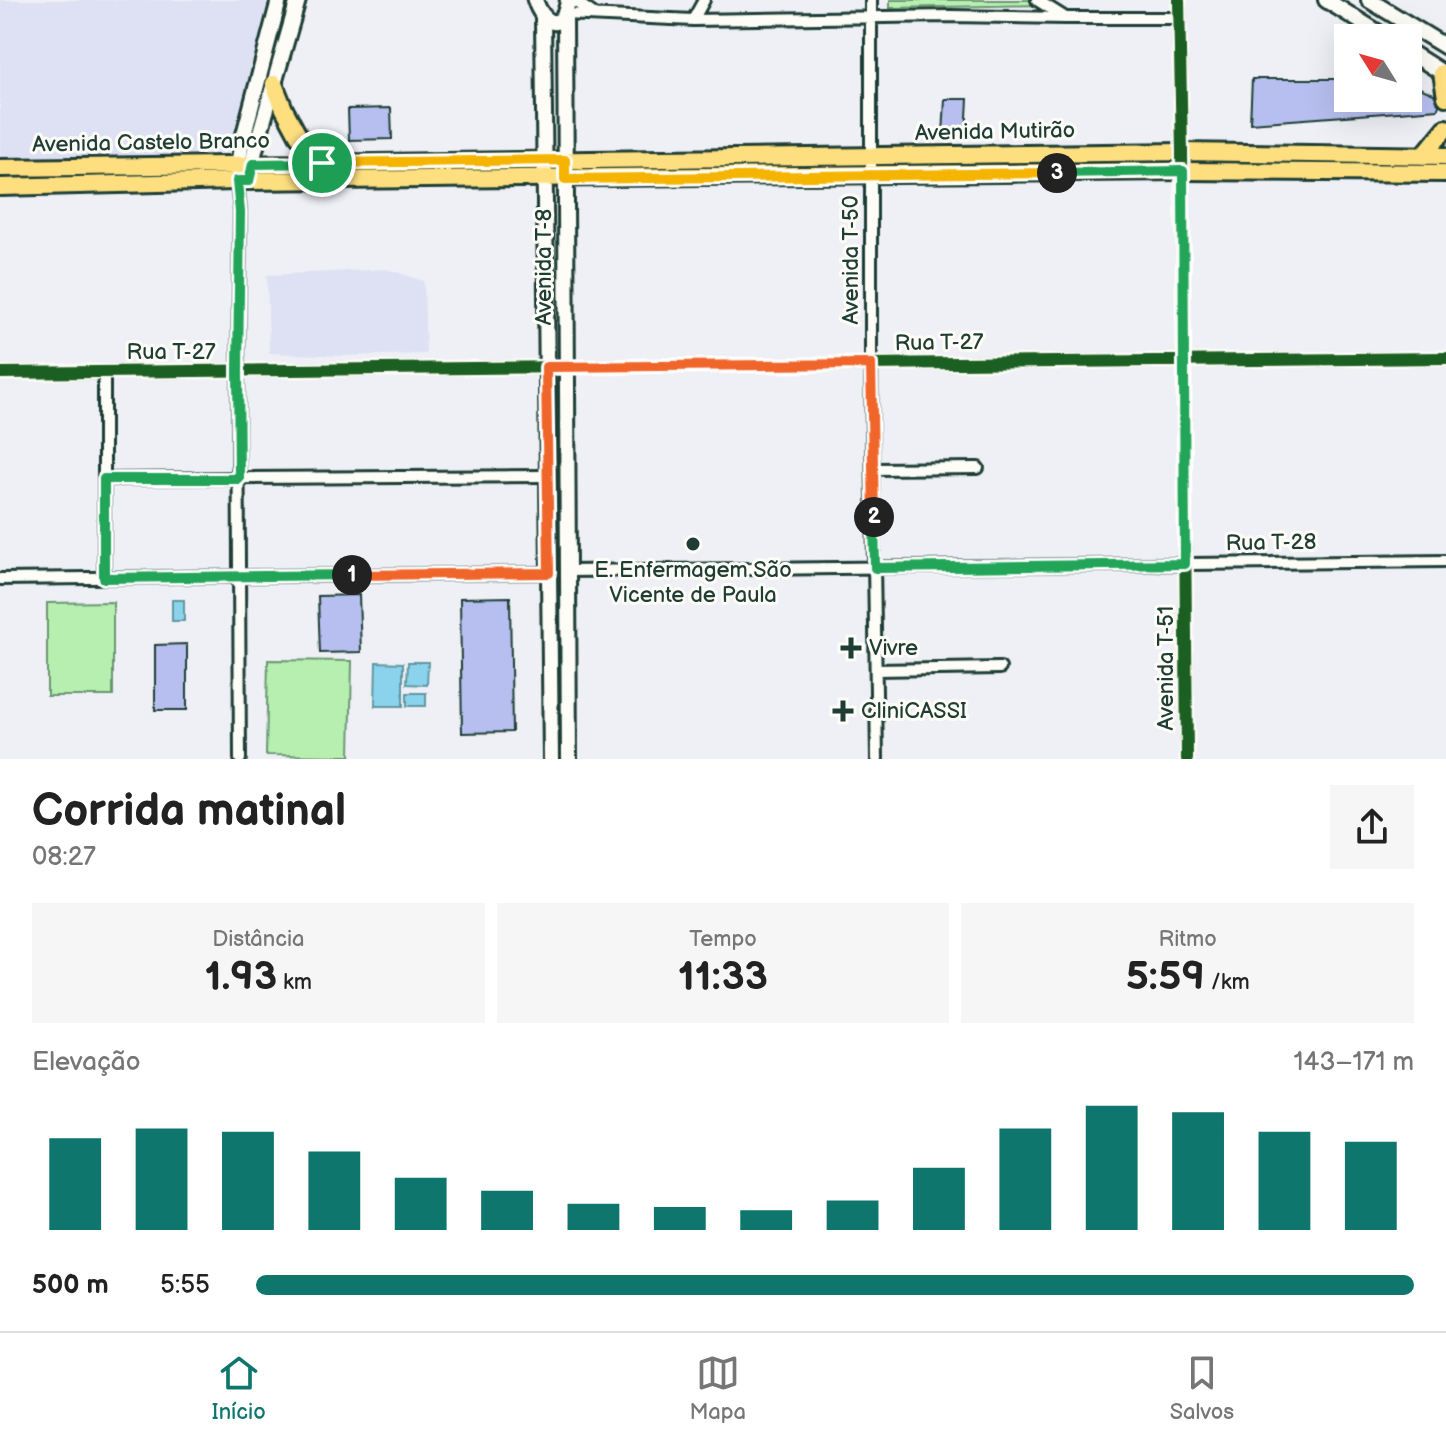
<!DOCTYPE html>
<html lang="pt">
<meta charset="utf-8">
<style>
body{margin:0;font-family:"Balsamiq Sans",sans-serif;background:#f6f6f6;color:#222;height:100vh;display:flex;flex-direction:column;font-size:30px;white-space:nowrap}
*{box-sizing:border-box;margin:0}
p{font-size:26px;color:#767676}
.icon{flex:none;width:44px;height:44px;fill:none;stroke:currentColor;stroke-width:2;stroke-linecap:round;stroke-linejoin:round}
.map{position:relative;height:759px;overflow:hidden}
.sheet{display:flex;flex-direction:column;background:#fff;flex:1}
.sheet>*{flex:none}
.needle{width:52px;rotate:307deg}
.tools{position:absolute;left:1334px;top:24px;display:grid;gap:16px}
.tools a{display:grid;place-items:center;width:88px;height:88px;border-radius:0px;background:#fff;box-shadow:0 8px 32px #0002;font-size:40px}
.pin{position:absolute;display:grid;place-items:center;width:68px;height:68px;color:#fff;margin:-34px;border:4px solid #fff;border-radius:50%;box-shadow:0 2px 8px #0007}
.km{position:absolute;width:40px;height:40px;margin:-20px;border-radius:50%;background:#222;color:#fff;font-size:22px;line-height:40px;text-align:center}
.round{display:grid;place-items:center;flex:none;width:84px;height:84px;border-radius:0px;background:#f6f6f6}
.summary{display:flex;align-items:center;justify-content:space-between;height:136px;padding:0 32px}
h1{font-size:44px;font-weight:700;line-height:60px}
.metrics{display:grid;grid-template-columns:repeat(3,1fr);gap:12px;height:136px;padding:8px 32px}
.metrics div{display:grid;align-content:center;border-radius:0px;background:#f6f6f6;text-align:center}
.metrics b{font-size:40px;font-weight:700}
.metrics small{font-size:22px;font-weight:400}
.metrics p{font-size:22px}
.chart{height:224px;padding:16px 32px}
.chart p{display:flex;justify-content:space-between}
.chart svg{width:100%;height:144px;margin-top:8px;stroke:#0f766e;stroke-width:6}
ul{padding:0 32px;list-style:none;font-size:26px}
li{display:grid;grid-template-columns:128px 96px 1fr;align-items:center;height:60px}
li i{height:20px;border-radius:10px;background:#0f766e}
.tab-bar{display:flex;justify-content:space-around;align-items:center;height:112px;border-top:2px solid #e0e0e0;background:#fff;font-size:22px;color:#767676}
.tab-bar a{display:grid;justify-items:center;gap:4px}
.tab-bar .selected{color:#0f766e}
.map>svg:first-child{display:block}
.built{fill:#dee1f4}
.green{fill:#b7efb1;stroke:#6b9672;stroke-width:2}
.water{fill:#8bd3ec;stroke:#6097a2;stroke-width:2}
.building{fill:#b7bff0;stroke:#1f3d34;stroke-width:2}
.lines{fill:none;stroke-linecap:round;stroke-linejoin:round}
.street-casing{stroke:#1f3d34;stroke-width:16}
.secondary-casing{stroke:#1f3d34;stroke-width:20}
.primary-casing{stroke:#1f3d34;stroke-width:22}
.street{stroke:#fdfcf7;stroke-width:10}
.secondary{stroke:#fdfcf7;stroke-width:14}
.primary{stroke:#fedf80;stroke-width:16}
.cycleway-casing{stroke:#fdfcf7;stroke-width:17}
.cycleway{stroke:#1b5e20;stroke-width:12}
.split-1-casing{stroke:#fff;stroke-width:16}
.split-2-casing{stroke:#fff;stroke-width:16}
.split-3-casing{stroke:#fff;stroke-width:16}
.split-4-casing{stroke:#fff;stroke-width:16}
.split-1{stroke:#22a559;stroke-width:10}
.split-2{stroke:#f0652b;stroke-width:10}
.split-3{stroke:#22a559;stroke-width:10}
.split-4{stroke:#f5b400;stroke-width:10}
.poi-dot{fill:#1f3d34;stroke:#fdfcf7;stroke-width:3}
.labels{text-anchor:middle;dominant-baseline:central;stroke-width:6;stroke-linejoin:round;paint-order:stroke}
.street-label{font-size:22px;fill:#1f3d34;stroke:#fdfcf7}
.poi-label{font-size:22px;fill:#1f3d34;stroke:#fdfcf7;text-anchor:start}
</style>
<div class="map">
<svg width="1446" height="759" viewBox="0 0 1446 759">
<rect width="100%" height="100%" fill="#eff0f6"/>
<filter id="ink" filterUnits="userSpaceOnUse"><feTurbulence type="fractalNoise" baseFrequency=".0125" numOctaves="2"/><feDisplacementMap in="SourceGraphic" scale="16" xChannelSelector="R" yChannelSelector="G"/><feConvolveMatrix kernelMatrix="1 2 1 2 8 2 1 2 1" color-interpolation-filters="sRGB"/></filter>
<g filter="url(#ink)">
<path class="built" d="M0,0H270L229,152L0,162Z
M387,269L424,281L426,354L343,356L269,353L267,275Z"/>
<path class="green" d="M890,0H1034L1042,5L890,8Z
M113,602V696H47V603Z
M268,660L352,661L350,756L266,755Z"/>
<path class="water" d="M172,600H184V621H172Z
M376,662L403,663V706H375Z
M408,662H428L427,685L407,684Z
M407,693H426V706H407Z"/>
<path class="building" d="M1252,79H1348V98H1408V83L1434,94L1439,105L1438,109L1250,123Z
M945,99H968L966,135H943Z
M391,108L392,139L349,140L348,109Z
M359,595L361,652L320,653L318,596Z
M510,597L512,732L462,733L460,598Z
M187,644V710H155V645Z"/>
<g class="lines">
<g class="street-casing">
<path id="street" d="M573,0L595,15
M871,0V364L877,759
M1037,0L1064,17
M1179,0L1182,152L1187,759
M565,14L693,20L950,16L1065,18H1178
M693,20L704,0
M237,181L240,212L238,371L240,759
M0,373L1446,358
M873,469L978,468
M104,479L547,476
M568,571L1446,561
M104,578V372
M0,579L549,573
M876,670L1000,668"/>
</g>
<g class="secondary-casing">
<path id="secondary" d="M535,0C544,27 564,32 568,0
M1326,0L1387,38
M1369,0L1446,47
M565,15L569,759
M543,18L551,759
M1408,51L1446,75
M251,173L255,150L298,0
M237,174L241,146L279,0"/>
</g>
<g class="primary-casing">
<path id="primary" d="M1442,73L1446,97
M274,84L284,109L298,135L322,163
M1423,156L1446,128
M0,168L1182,152L1446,156
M0,187L237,181L1183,171L1446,173"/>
</g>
<use href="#street" class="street"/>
<use href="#secondary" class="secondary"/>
<use href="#primary" class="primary"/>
<g class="cycleway-casing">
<path id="cycleway" d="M1179,0L1182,152L1187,759
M0,373L1446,358"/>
</g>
<use href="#cycleway" class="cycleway"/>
</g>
</g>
<g class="lines" filter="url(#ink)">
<g class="split-1-casing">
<path id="split-1" d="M322,163L253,164L249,181H237L240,212L238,371L239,479H104V578L352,575"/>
</g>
<g class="split-2-casing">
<path id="split-2" d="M352,575L549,573L546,367L871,364L874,517"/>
</g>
<g class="split-3-casing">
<path id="split-3" d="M874,517L875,568L1185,564L1183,171L1057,173"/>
</g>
<g class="split-4-casing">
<path id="split-4" d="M322,163L565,160V179L1057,173"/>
</g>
<use href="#split-1" class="split-1"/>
<use href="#split-2" class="split-2"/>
<use href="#split-3" class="split-3"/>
<use href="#split-4" class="split-4"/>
</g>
<g class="poi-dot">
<circle cx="693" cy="544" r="8"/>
<path d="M847 636h8v8h8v8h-8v8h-8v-8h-8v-8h8z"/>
<path d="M839 699h8v8h8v8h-8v8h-8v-8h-8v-8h8z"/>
</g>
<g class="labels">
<g class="street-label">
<text transform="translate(995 132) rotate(-1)">Avenida Mutirão</text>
<text transform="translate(151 143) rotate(-1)">Avenida Castelo Branco</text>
<text transform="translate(851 260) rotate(-90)">Avenida T-50</text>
<text transform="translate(544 267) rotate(-90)">Avenida T-8</text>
<text transform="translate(939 343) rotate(-1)">Rua T-27</text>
<text x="171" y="352">Rua T-27</text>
<text transform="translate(1271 543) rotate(-1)">Rua T-28</text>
<text transform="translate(1166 668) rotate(-90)">Avenida T-51</text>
</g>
<g class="poi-label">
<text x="693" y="570" text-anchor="middle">E. Enfermagem São<tspan x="693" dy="25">Vicente de Paula</tspan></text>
<text x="869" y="648">Vivre</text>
<text x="861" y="711">CliniCASSI</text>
</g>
</g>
</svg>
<div class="tools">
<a><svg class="needle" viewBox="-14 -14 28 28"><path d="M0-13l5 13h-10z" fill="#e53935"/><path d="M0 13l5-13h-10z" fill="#767676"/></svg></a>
</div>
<div class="pin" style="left:322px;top:163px;background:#1e9e55"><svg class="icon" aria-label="arrive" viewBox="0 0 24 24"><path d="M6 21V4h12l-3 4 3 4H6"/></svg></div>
<b class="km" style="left:352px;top:575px">1</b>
<b class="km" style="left:874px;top:517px">2</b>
<b class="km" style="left:1057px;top:173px">3</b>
</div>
<section class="sheet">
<div class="summary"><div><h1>Corrida matinal</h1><p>08:27</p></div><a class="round"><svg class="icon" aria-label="share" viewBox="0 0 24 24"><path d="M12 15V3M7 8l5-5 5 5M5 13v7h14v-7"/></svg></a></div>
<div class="metrics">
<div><p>Distância</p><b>1.93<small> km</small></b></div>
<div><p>Tempo</p><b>11:33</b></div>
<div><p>Ritmo</p><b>5:59<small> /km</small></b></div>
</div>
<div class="chart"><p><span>Elevação</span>143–171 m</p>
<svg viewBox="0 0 160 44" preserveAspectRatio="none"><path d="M5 44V16M15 44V13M25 44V14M35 44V20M45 44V28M55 44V32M65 44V36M75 44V37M85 44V38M95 44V35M105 44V25M115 44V13M125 44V6M135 44V8M145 44V14M155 44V17"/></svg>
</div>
<ul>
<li><b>500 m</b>5:55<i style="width:100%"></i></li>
</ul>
</section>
<nav class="tab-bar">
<a class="selected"><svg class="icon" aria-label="home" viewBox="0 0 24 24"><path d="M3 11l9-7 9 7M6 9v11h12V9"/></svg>Início</a>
<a><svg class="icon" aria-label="map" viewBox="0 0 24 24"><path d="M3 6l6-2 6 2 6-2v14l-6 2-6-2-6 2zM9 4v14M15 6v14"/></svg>Mapa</a>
<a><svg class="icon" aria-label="saved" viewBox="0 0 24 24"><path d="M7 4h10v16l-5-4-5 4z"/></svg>Salvos</a>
</nav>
